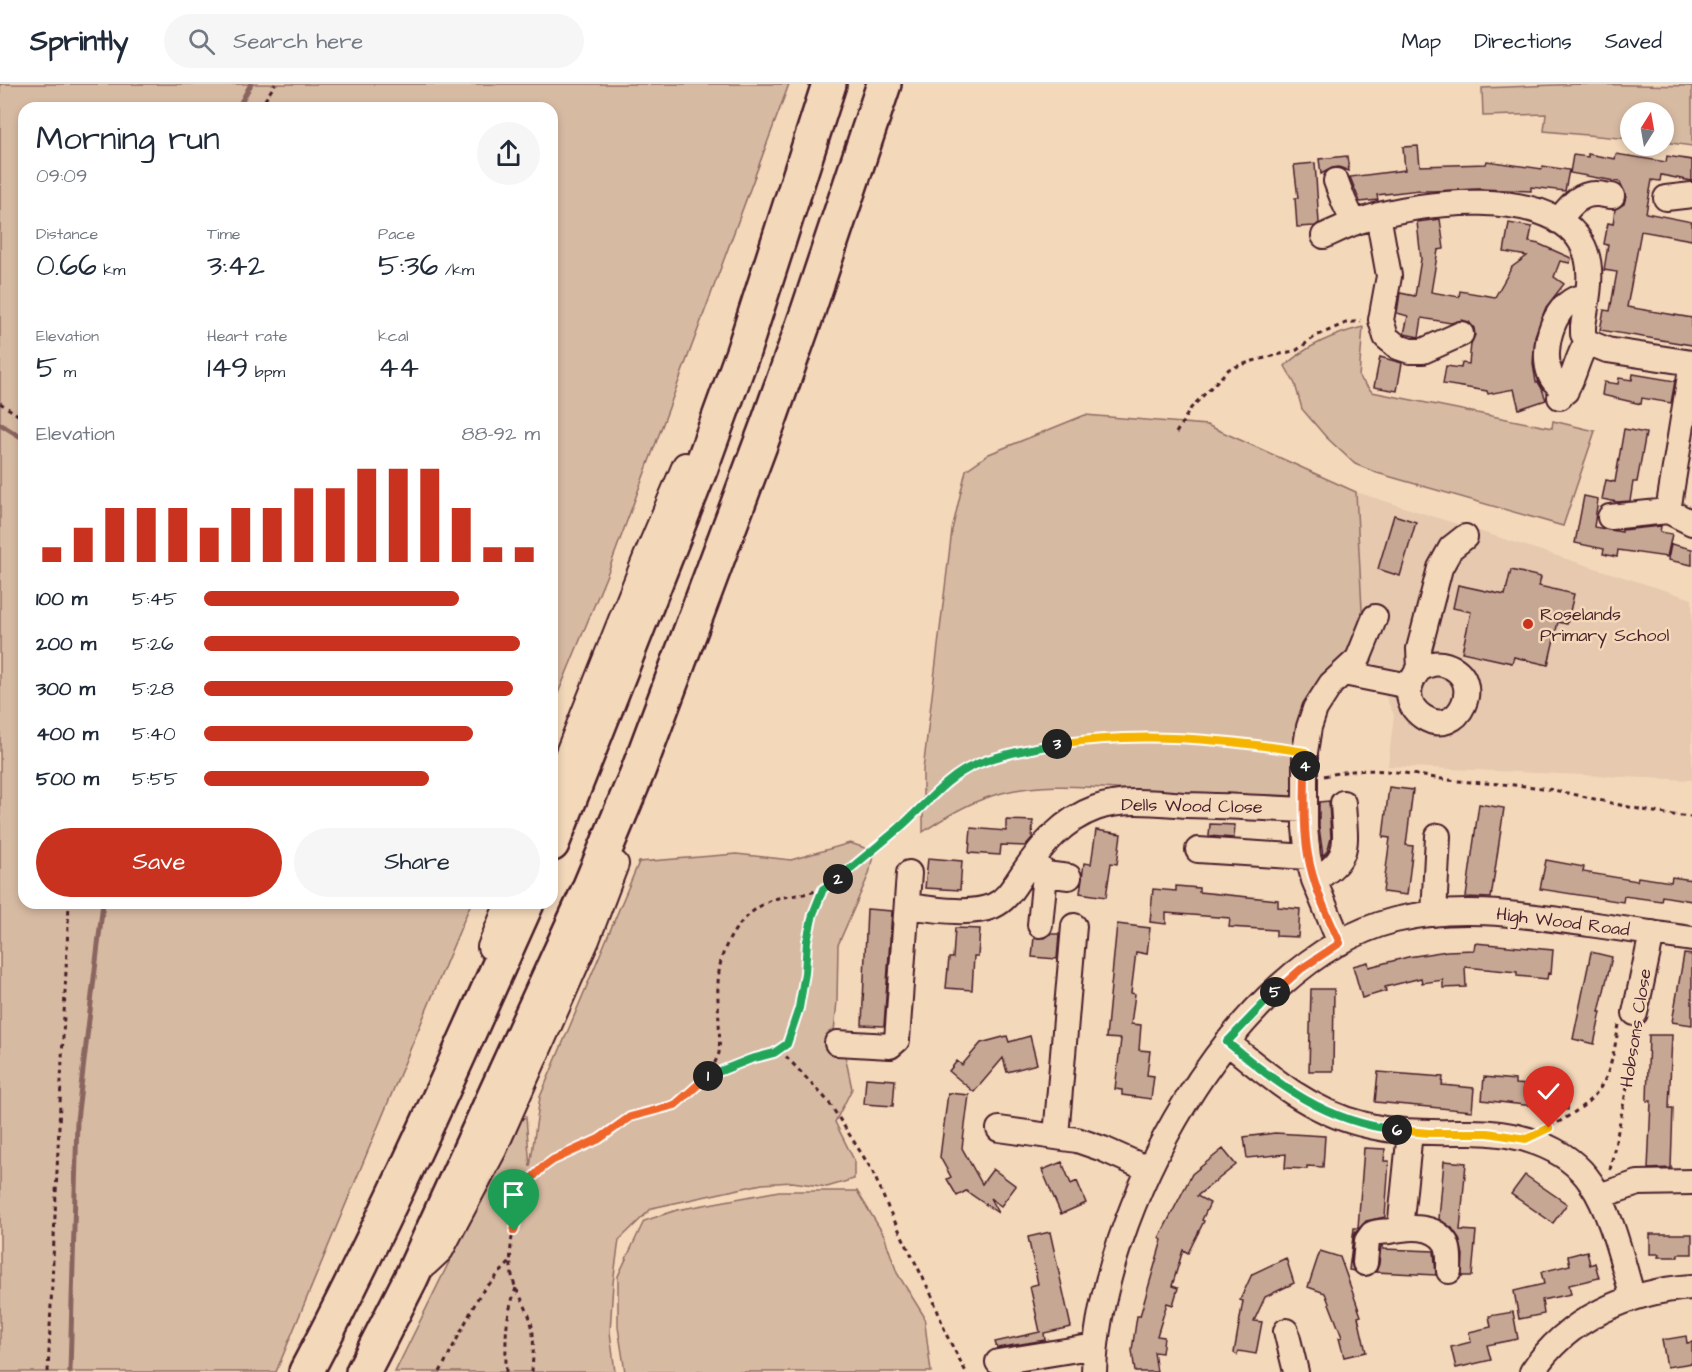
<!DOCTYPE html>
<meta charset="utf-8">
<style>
body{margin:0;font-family:"Architects Daughter",sans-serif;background:#f6f6f7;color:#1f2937;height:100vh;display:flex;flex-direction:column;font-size:22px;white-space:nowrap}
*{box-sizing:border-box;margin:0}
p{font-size:20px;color:#747a83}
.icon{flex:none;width:33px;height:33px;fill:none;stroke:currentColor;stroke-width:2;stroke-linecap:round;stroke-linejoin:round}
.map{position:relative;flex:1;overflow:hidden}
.sheet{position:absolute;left:18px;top:18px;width:540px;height:807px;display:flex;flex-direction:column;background:#fff;border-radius:18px;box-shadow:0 3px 9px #0003}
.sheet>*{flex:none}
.needle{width:39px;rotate:11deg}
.buttons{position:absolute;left:1620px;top:18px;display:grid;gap:12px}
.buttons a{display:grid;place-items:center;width:54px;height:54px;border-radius:50%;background:#fff;box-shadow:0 3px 9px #0003;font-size:30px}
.pin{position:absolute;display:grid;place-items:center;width:51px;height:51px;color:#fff;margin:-62px -26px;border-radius:50% 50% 50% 0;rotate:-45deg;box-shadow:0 0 6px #0007}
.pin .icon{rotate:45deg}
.km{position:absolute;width:30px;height:30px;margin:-15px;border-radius:50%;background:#222;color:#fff;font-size:16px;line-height:30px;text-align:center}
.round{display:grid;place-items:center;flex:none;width:63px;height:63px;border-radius:32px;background:#f6f6f7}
.headline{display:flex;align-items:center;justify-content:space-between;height:102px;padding:0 18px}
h1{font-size:33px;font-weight:600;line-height:45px}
.metrics{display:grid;grid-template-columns:repeat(3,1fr);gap:9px;height:102px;padding:6px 18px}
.metrics div{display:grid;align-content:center}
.metrics b{font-size:30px;font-weight:600}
.metrics small{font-size:16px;font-weight:400}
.metrics p{font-size:16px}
.chart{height:168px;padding:12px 18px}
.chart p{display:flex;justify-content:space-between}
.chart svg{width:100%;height:108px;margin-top:6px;stroke:#c8321e;stroke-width:6}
.button{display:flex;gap:12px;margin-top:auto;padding:12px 18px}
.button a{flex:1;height:69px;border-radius:36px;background:#c8321e;color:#fff;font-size:24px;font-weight:600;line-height:69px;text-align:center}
.button a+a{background:#f6f6f7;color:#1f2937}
ul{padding:0 18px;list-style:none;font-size:20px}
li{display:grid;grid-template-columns:96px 72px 1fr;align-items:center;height:45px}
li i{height:15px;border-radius:8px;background:#c8321e}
header{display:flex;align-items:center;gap:36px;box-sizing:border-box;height:84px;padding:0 30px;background:#fff;border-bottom:2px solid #e0e1e3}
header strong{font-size:28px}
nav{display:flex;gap:33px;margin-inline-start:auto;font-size:21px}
.search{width:420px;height:54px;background:#f6f6f7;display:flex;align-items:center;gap:15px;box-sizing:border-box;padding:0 21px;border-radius:33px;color:#747a83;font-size:22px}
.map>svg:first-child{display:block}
.built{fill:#e6c9af}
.green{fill:#d7baa2;stroke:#906c66;stroke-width:1.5}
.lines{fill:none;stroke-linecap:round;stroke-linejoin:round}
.stream{stroke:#8a6561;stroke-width:5}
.building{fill:#c6a794;stroke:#4a1f2b;stroke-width:1.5}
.minor-casing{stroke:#4a1f2b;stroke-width:28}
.highway-casing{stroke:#4a1f2b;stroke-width:38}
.path{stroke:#4a1f2b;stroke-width:3;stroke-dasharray:4.5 4.5;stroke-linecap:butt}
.minor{stroke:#f3d8ba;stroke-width:24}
.highway{stroke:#f3d8ba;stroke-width:33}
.split-1-casing{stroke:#fff;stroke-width:12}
.split-2-casing{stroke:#fff;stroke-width:12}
.split-3-casing{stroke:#fff;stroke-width:12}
.split-4-casing{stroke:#fff;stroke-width:12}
.split-5-casing{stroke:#fff;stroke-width:12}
.split-6-casing{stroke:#fff;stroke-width:12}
.split-7-casing{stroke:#fff;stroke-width:12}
.split-1{stroke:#f0652b;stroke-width:8}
.split-2{stroke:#22a559;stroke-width:8}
.split-3{stroke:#22a559;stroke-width:8}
.split-4{stroke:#f5b400;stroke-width:8}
.split-5{stroke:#f0652b;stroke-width:8}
.split-6{stroke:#22a559;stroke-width:8}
.split-7{stroke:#f5b400;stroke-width:8}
.poi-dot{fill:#c8321e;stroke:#f3d8ba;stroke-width:2}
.labels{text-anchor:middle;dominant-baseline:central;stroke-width:5;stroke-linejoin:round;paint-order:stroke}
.poi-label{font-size:18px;fill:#4a1f2b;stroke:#f3d8ba;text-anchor:start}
.street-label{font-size:18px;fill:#4a1f2b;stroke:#f3d8ba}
</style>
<header>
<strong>Sprintly</strong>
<div class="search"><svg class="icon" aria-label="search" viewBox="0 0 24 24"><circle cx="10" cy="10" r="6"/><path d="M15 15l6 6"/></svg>Search here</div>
<nav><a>Map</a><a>Directions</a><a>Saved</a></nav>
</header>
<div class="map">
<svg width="1692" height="1288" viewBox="0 0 1692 1288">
<rect width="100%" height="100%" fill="#f3d8ba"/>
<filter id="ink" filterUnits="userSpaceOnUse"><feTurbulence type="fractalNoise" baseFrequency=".0167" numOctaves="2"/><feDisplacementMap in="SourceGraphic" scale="12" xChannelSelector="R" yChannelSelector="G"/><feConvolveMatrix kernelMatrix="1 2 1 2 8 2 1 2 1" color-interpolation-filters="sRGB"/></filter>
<g filter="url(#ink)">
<path class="built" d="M1356,408L1692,515V696L1388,682L1394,631L1364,565Z"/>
<path class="green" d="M0,0H789L608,488L552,624V24H24V819H471L276,1288H0Z
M1581,0L1692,2V62L1664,58V28H1630V55L1544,47L1546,30L1483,32L1482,4Z
M1363,243L1359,293L1372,308L1552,344L1553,337L1595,347L1563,442L1377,389L1355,380L1326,353L1302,325L1295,300L1285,282C1305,262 1337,249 1363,243Z
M1085,331L1207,341L1356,408L1364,565L1293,679L1292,712C1249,709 1207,712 1164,709C1104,705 1041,693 983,715C961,723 942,735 923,748V686L952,446L966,386L989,370Z
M850,759L874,767L869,790L838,861L837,917L832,969L845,971L852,1005L835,1038L854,1076V1095L827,1103L792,1098L762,1100L652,1124L619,1156L613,1199L610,1248L615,1288H395L480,1115L515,1038L526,1033L530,1083L540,1013L639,778L736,770L791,776Z
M779,1107H857L884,1151L897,1189L924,1232L931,1288H625L618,1243V1192L644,1137L677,1126Z"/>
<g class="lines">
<path class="stream" d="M238,24L251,0
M0,340L24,355
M70,1288L77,1036L103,819"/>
</g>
<path class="building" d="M1418,62L1420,82L1486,80L1487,77L1542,85L1543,82L1569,86L1565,107L1531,103V107L1480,105L1432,107H1419V106L1377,111L1378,116L1360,118L1350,93L1405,86L1403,63Z
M1588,70L1615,75L1616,70L1666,78L1667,72L1692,76V97L1661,91L1660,97L1652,96L1646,129L1692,138V156L1641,147L1627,223L1692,234V261L1600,246L1604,226L1610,227L1617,188L1604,186L1608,161L1604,160L1608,139L1613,140L1615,125L1624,120L1626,112L1620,98L1570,89L1573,71L1588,73Z
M1347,72L1349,87L1339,83L1332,84L1321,90L1319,75Z
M1315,79L1319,139L1315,142L1297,143L1295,114H1298L1294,81Z
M1440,135L1444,165L1438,166L1431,208L1459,213L1460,207L1495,213L1512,183L1527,172L1504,168L1509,139L1532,143L1529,158L1539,160L1571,174L1570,179L1560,177L1554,193L1564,200L1546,223L1535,252L1533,280L1536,298H1538L1542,305L1546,316L1519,325L1514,305L1488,310L1487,307L1443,300L1446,282L1461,284L1462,279L1469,280L1471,260L1475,251L1474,244L1469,238L1462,236L1451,239L1422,234L1419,253L1404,250L1408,232L1397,229L1400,209L1415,212L1421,175L1417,138Z
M1380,273L1402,279L1397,307L1374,303Z
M1633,290L1675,297L1671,319L1642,314L1641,320L1602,311L1604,298L1618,300L1619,294L1632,296Z
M1624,345L1646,349L1637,398H1633L1630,417L1617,418L1602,415L1606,396L1615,398Z
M1584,412L1598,415L1594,443L1622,448V446L1661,442L1660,448L1672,450L1667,473L1618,466L1617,473L1603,470L1604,465L1575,459Z
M1394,431L1416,438L1400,492L1378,485Z
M1671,460L1692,465V481L1668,476Z
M1511,486L1541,493L1539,502L1574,510L1567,540L1558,538L1548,581L1514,573L1512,579L1462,568L1471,528L1453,524L1458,501L1505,511Z
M1389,703L1413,706L1406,761L1413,762L1407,811L1383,808L1390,754L1383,753Z
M1329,717L1331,754L1328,766L1323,772L1319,743V718Z
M1479,720L1504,724L1491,814L1466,813Z
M1006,736L1033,737L1032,754L1025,762L1001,761L1000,771L969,769L971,744L1006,747Z
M1210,740L1235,741L1234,754L1209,752Z
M1096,746L1121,750L1117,780L1111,779L1106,813L1080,809L1084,779L1091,780Z
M928,774L962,777L960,806L925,804Z
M1546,776L1584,783L1583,788L1637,797L1638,793L1671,798L1672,793L1692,796V817L1662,812L1661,817L1624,812L1623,818L1540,805Z
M1176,802L1199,804V808L1278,816V823L1300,825L1298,853L1276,852V846L1229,843L1230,834L1166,829V840L1150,838L1153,805L1176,807Z
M867,825L892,827L884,942L862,941Z
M1117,840L1150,844L1147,870L1136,868L1131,909L1135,910L1131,940L1141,941L1139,966L1150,967L1147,991L1154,992L1151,1015L1122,1011V1006L1115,1005L1121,955L1106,954Z
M955,844L980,845L978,872H974L972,906L946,904L949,874H953Z
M1051,850H1059L1057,875L1032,873L1034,853L1045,854Z
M1475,859L1553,866L1551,890L1548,889L1547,895L1517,892V888L1465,883L1466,903L1443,904V896L1422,899L1421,894L1385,903L1386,907L1362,914L1353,882L1368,878L1369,883L1408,873L1447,867L1474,866Z
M1591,868L1612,873L1599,928H1601L1594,960L1573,955Z
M1684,870L1692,871V941L1672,938Z
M1311,905H1334L1333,987H1309Z
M1649,951H1672L1669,1024H1673L1671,1084L1648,1085L1651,1017H1647Z
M1007,952L1009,958L1030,952L1037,980L1007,988L1003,974L974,1008L949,987L957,977L962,981L981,959Z
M1378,988L1443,993L1442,1001L1474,1004L1472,1027L1375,1018Z
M1484,993L1515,996V1000L1569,1004L1568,1026L1482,1016Z
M866,994L895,996L893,1022L864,1020Z
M948,1009L969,1011L962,1064L982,1100L993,1085L1016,1102L1001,1122L990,1114L998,1129L966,1107L957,1112L947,1095L951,1093L940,1073Z
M1275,1049L1325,1052L1323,1083L1307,1082V1085L1285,1084L1286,1070L1247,1074L1244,1053Z
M1364,1064L1385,1065L1384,1077H1389L1385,1133L1366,1137L1355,1149L1351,1178L1354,1187L1349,1186L1354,1144H1358Z
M1223,1065L1236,1081L1197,1112L1210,1119L1202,1136L1204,1137L1188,1169L1183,1166L1172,1202L1178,1204L1173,1221L1167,1219L1157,1252L1164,1253L1162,1269L1154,1268L1157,1288H1135L1132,1266L1137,1232H1140L1162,1156L1159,1154L1192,1090Z
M1444,1077L1466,1079L1460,1146L1476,1147L1472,1192H1462L1463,1171L1459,1154L1452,1144L1439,1135Z
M1062,1078L1071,1100L1077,1097L1086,1119L1061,1130L1042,1086Z
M1525,1091L1567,1120L1553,1139L1511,1110Z
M1050,1148L1071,1243L1044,1249L1045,1256L997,1264L995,1258L1040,1248L1030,1202L1038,1200L1028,1153Z
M1650,1150H1692V1170H1678V1173H1658L1659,1170H1650Z
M1381,1162H1383V1165L1434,1167L1436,1191L1376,1188L1379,1180Z
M1320,1167L1340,1173L1361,1232L1358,1233L1366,1268L1344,1273L1339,1254L1342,1253L1325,1209L1308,1203Z
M1587,1167L1590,1181L1595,1179L1599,1194L1569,1201L1571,1210L1542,1216L1544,1230L1519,1235L1514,1207L1544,1200L1541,1188L1570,1181L1568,1172Z
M1286,1174L1294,1199L1265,1213L1254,1237L1262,1238L1256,1270L1239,1267L1237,1271L1234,1269L1243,1217L1240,1216L1252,1190Z
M1513,1228L1518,1255L1487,1261L1491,1276L1456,1284L1451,1263L1471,1258L1469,1248L1491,1243L1489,1232Z
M1686,1252L1687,1259L1692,1258V1279L1667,1283L1662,1256Z"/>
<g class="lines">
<g class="minor-casing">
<path id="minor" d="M1336,97L1344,118L1354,139
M1666,114L1692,111
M1378,131L1389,192L1381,236L1386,253L1398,263L1410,267H1423L1461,250
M1558,137C1569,124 1578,109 1597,110C1602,110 1607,112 1612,112
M1324,152C1337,146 1351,139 1366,135C1418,118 1547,101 1581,158C1596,183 1587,215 1583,242V250L1587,258
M1587,258L1607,266L1692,279
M1566,307C1559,302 1553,298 1550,290C1540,265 1555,211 1587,213
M1560,313C1575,297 1575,276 1587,258
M1668,427L1692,279
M1610,433L1668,427L1692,439
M1420,585C1429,580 1436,578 1446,581C1487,594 1459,657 1423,633C1404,620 1406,600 1420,585L1419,565L1440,484L1451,464L1465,453
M1344,589L1409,602
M552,709L646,473L685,381
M1198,766L1308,773
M1033,775L1045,790L1040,841
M1045,790L1069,793
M1314,796C1353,774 1345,759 1343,719
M907,822C931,825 969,832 993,822C1007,816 1014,802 1023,789C1042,761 1063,736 1096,724C1125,714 1157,719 1186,721C1226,722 1265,724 1304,726
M1434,830L1438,752
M1340,859L1314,796L1308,773L1305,744V668L1309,643L1315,625L1331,600L1358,575L1375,533
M490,863L508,819
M1635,929L1652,849
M1227,958C1268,992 1309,1027 1362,1040C1398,1050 1433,1048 1470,1048C1514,1048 1565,1060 1591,1099C1611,1127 1623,1180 1633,1214
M837,959L890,962L897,956L909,789
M999,1045L1077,1056L1103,1065L1148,1085
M1056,1052L1074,842
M1599,1112L1638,1099L1692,1098
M1400,1145L1410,1048
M1365,1179L1367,1157L1372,1150C1378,1147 1384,1148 1390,1147C1409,1143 1434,1140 1446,1159C1450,1167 1449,1178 1449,1187
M426,1180L441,1166L494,1066L587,856L616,780
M1286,1247L1296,1288
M998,1278L1096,1262
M1094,1288C1099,1131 1232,877 1395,836C1459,820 1524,831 1589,840C1623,845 1658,850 1692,855
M1532,1288C1566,1235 1630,1207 1692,1203"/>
</g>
<g class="highway-casing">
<path id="highway" d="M552,760L700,386L743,268L829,0
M306,1288C387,1135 456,977 527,819
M363,1288L411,1194L466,1074L585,814L638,687L769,337L808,227L884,0"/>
</g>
<path class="path" d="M260,24L275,0
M0,319L24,335
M1176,349L1191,324L1229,285L1253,277L1297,266L1316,252L1346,239L1361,237
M1324,692C1368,681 1398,688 1442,695C1477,700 1513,699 1548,705C1596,714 1643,729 1692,733
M780,966L828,1017L872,1086L889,1126L932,1212L947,1252L966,1288
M710,991C723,985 736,980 749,975C759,972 771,972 780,966C804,949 803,882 807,855C810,838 816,822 822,806
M1550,1043C1605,1012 1608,1000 1619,941
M1610,1086L1638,949
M48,1288L69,819
M440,1288L480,1210L511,1177
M506,1288C506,1253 504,1238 516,1204
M532,1288C533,1268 536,1248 528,1229C524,1218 516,1207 513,1196C507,1171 513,1138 521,1114C533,1078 568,1072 598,1056C610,1049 619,1037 632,1032C643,1028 656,1028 667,1024C689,1016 712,990 719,969C722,931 710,893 728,858C737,839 758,819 778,814C798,810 816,811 834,798C864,776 895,748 924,722C936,711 946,699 961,689C973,680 988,677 1003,673C1093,645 1193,650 1286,664"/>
<use href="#minor" class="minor"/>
<use href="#highway" class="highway"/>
</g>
</g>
<g class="lines" filter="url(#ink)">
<g class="split-1-casing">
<path id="split-1" d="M514,1147L524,1107L531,1095L542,1084L553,1076L599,1055L630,1033L675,1021L708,992"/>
</g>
<g class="split-2-casing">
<path id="split-2" d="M708,992L751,975L774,969L787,960L799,924L805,889L807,857L813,830L823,805L838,795"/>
</g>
<g class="split-3-casing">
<path id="split-3" d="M838,795C858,778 878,762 898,745C923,724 945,693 977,680C1002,670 1030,665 1057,660"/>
</g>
<g class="split-4-casing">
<path id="split-4" d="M1057,660C1140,647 1223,655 1305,668V682"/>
</g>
<g class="split-5-casing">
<path id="split-5" d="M1275,908L1301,885L1340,859C1327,831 1313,801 1308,771C1303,742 1305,712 1305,682"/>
</g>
<g class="split-6-casing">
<path id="split-6" d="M1275,908L1227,958C1280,1002 1326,1038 1397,1046"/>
</g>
<g class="split-7-casing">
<path id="split-7" d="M1397,1046L1429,1049H1488L1526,1055L1549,1044"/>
</g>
<use href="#split-1" class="split-1"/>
<use href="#split-2" class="split-2"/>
<use href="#split-3" class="split-3"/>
<use href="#split-4" class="split-4"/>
<use href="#split-5" class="split-5"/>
<use href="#split-6" class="split-6"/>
<use href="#split-7" class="split-7"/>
</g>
<circle class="poi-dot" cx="1528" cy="540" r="6"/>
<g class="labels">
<g class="poi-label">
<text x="1540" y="530">Roselands<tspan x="1540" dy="21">Primary School</tspan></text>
</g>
<g class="street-label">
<text transform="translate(1192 722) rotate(1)">Dells Wood Close</text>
<text transform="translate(1563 838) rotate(7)">High Wood Road</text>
<text transform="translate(1636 944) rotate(-81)">Hobsons Close</text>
</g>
</g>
</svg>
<div class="buttons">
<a><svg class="needle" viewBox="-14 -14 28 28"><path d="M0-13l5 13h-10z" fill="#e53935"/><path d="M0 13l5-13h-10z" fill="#747a83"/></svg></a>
</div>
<div class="pin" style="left:514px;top:1147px;background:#1e9e55"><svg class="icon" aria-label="arrive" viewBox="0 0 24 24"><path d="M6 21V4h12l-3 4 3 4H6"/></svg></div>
<div class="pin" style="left:1549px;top:1044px;background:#d93025"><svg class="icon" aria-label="check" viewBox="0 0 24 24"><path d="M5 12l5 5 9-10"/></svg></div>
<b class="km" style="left:708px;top:992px">1</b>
<b class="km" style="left:838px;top:795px">2</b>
<b class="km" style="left:1057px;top:660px">3</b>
<b class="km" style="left:1305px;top:682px">4</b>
<b class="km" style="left:1275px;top:908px">5</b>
<b class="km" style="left:1397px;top:1046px">6</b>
<section class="sheet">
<div class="headline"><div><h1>Morning run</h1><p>09:09</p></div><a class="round"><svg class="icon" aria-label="share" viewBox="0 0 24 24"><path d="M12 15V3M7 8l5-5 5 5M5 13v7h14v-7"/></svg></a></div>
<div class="metrics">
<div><p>Distance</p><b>0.66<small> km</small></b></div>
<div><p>Time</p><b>3:42</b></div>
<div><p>Pace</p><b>5:36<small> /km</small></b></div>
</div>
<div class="metrics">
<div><p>Elevation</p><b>5<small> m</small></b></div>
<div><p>Heart rate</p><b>149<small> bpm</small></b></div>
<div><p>kcal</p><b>44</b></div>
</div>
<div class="chart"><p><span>Elevation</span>88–92 m</p>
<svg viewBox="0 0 160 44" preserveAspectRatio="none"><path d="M5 44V38M15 44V30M25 44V22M35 44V22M45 44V22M55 44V30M65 44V22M75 44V22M85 44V14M95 44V14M105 44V6M115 44V6M125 44V6M135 44V22M145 44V38M155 44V38"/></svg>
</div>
<ul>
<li><b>100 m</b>5:45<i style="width:76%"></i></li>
<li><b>200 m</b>5:26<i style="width:94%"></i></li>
<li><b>300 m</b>5:28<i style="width:92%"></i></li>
<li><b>400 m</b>5:40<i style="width:80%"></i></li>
<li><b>500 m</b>5:55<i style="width:67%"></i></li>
</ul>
<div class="button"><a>Save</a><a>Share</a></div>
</section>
</div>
